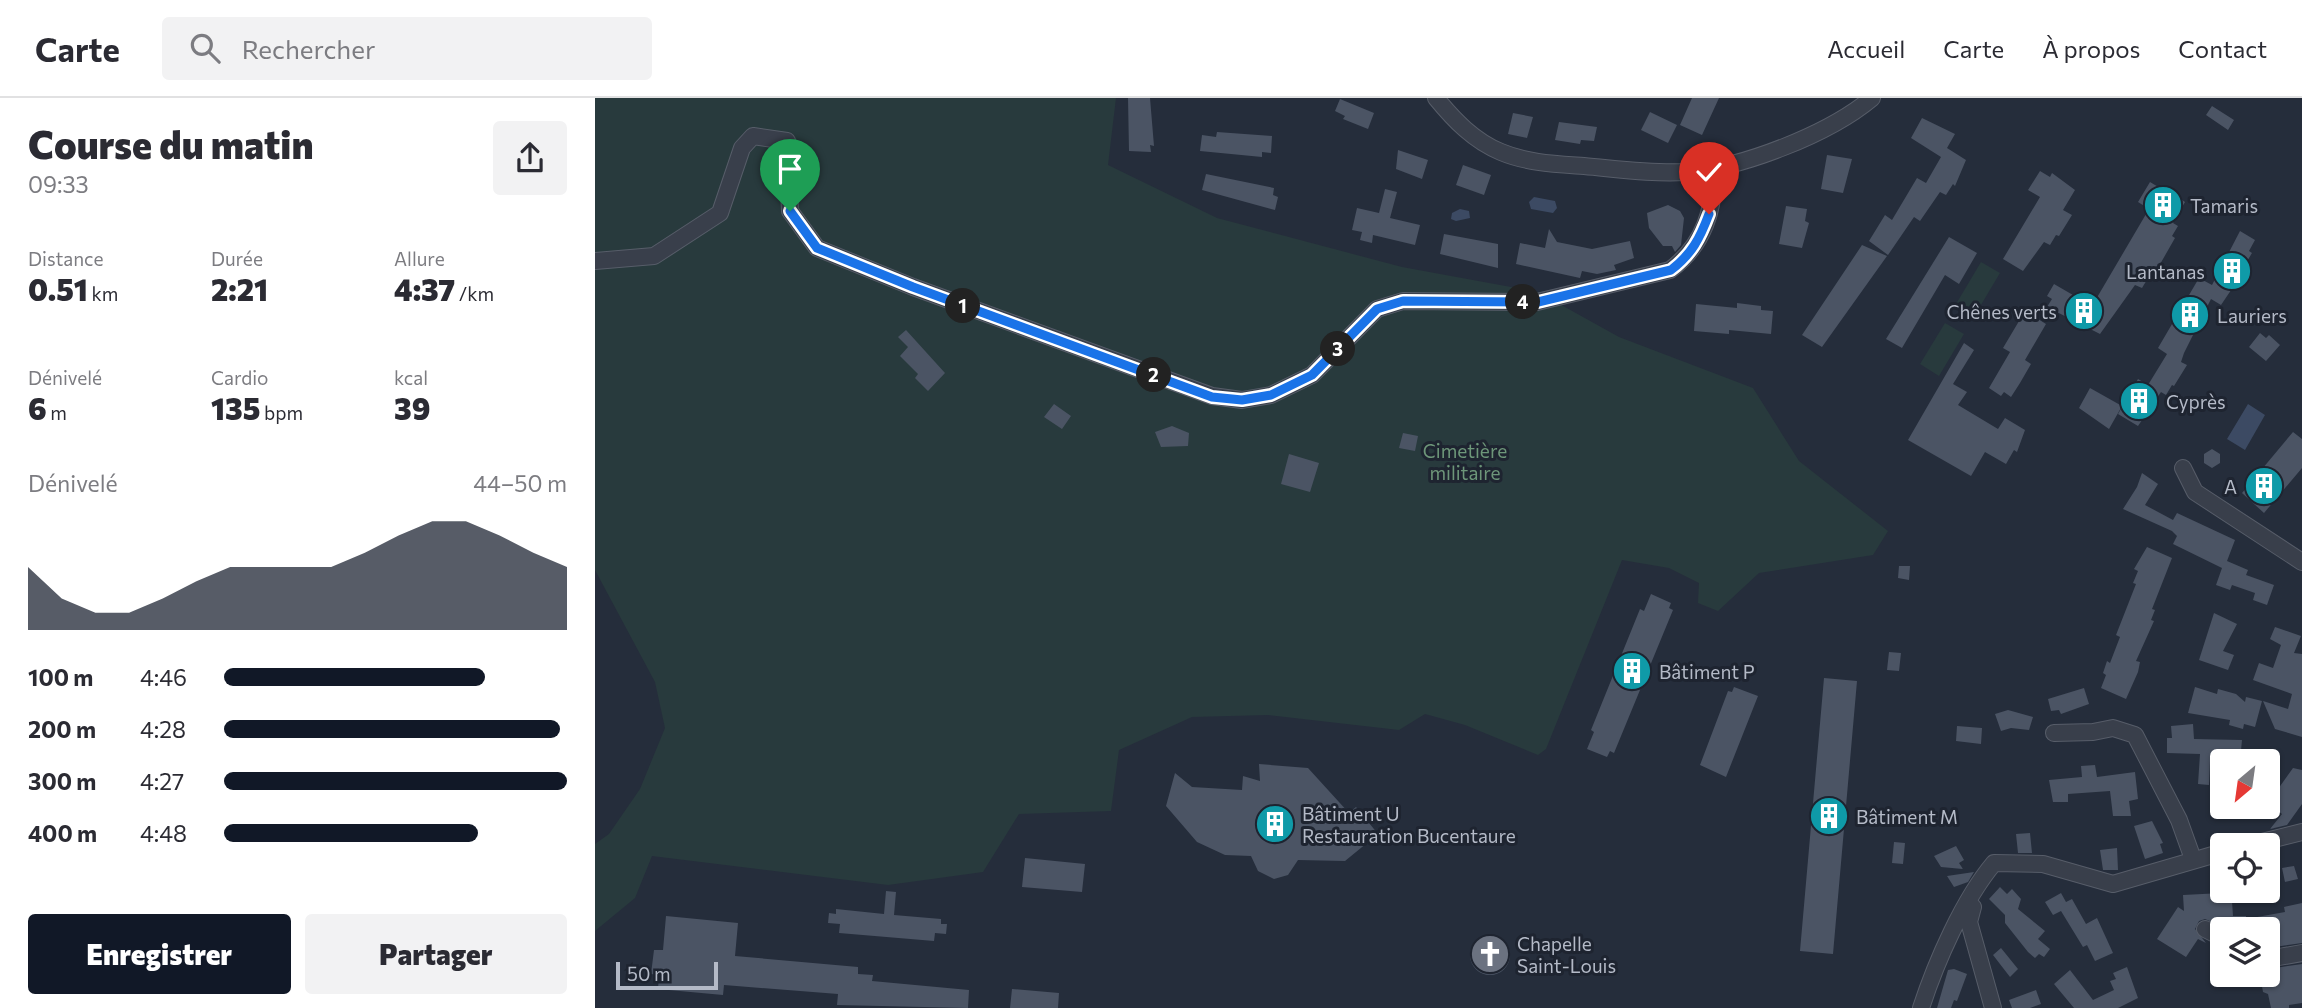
<!DOCTYPE html>
<html lang="fr">
<meta charset="utf-8">
<style>
body{margin:0;font-family:Commissioner,sans-serif;background:#f2f2f3;color:#2b2b33;height:100vh;display:flex;flex-direction:column;font-size:26px;white-space:nowrap}
*{box-sizing:border-box;margin:0}
p{font-size:23px;color:#7c7c81}
.icon{flex:none;width:38px;height:38px;fill:none;stroke:currentColor;stroke-width:2;stroke-linecap:round;stroke-linejoin:round}
.map{position:relative;flex:1;overflow:hidden}
.drawer{display:flex;flex-direction:column;background:#fff;width:595px}
.drawer>*{flex:none}
.needle{width:46px;rotate:209deg}
.buttons{position:absolute;left:1615px;top:651px;display:grid;gap:14px}
.buttons a{display:grid;place-items:center;width:70px;height:70px;border-radius:7px;background:#fff;box-shadow:0 2px 5px #0004;font-size:35px}
.scale{position:absolute;left:21px;bottom:18px;width:102px;box-sizing:border-box;padding-left:7px;border:4px solid #b4bac7;border-top:0;font-size:19px;line-height:24px;white-space:nowrap;color:#b4bac7;-webkit-text-stroke:5px #1e2430;paint-order:stroke}
.pin{position:absolute;display:grid;place-items:center;width:60px;height:60px;color:#fff;margin:-72px -30px;border-radius:50% 50% 50% 0;rotate:-45deg;box-shadow:0 0 7px #0007}
.pin .icon{rotate:45deg}
.km{position:absolute;width:35px;height:35px;margin:-18px;border-radius:50%;background:#222;color:#fff;font-size:19px;line-height:35px;text-align:center}
.round{display:grid;place-items:center;flex:none;width:74px;height:74px;border-radius:7px;background:#f2f2f3}
.head{display:flex;align-items:center;justify-content:space-between;height:119px;padding:0 28px}
h1{font-size:38px;font-weight:800;line-height:52px}
.figures{display:grid;grid-template-columns:repeat(3,1fr);gap:10px;height:119px;padding:7px 28px}
.figures div{display:grid;align-content:center}
.figures b{font-size:30px;font-weight:800}
.figures small{font-size:19px;font-weight:400}
.figures p{font-size:19px}
.chart{height:196px;padding:14px 28px}
.chart p{display:flex;justify-content:space-between}
.chart svg{width:100%;height:126px;margin-top:7px;fill:#111827;opacity:.7}
.primary-button{display:flex;gap:14px;margin-top:auto;padding:14px 28px}
.primary-button a{flex:1;height:80px;border-radius:7px;background:#111827;color:#fff;font-size:28px;font-weight:800;line-height:80px;text-align:center}
.primary-button a+a{background:#f2f2f3;color:#2b2b33}
ul{padding:0 28px;list-style:none;font-size:23px}
li{display:grid;grid-template-columns:112px 84px 1fr;align-items:center;height:52px}
li i{height:18px;border-radius:9px;background:#111827}
header{display:flex;align-items:center;gap:42px;box-sizing:border-box;height:98px;padding:0 35px;background:#fff;border-bottom:2px solid #e1e1e2}
header strong{font-size:33px}
nav{display:flex;gap:38px;margin-inline-start:auto;font-size:24px}
.search{width:490px;height:63px;background:#f2f2f3;display:flex;align-items:center;gap:18px;box-sizing:border-box;padding:0 24px;border-radius:7px;color:#7c7c81;font-size:26px}
main{display:flex;flex:1;min-height:0}
.map>svg:first-child{display:block}
.green{fill:#283a3d}
.water{fill:#3c4a63}
.building{fill:#4b5464}
.lines{fill:none;stroke-linecap:round;stroke-linejoin:round}
.street-casing{stroke:#575d69;stroke-width:18}
.street{stroke:#393f4b;stroke-width:16}
.route-casing{stroke:#fff;stroke-width:14}
.route{stroke:#1a73e8;stroke-width:9}
.labels{text-anchor:middle;dominant-baseline:central;stroke-width:6;stroke-linejoin:round;paint-order:stroke}
.poi-label{font-size:19px;fill:#b4bac7;stroke:#1e2430;text-anchor:start}
.park-label{font-size:19px;fill:#6d9679;stroke:#1e2430}
</style>
<header>
<strong>Carte</strong>
<div class="search"><svg class="icon" aria-label="search" viewBox="0 0 24 24"><circle cx="10" cy="10" r="6"/><path d="M15 15l6 6"/></svg>Rechercher</div>
<nav><a>Accueil</a><a>Carte</a><a>À propos</a><a>Contact</a></nav>
</header>
<main>
<section class="drawer">
<div class="head"><div><h1>Course du matin</h1><p>09:33</p></div><a class="round"><svg class="icon" aria-label="share" viewBox="0 0 24 24"><path d="M12 15V3M7 8l5-5 5 5M5 13v7h14v-7"/></svg></a></div>
<div class="figures">
<div><p>Distance</p><b>0.51<small> km</small></b></div>
<div><p>Durée</p><b>2:21</b></div>
<div><p>Allure</p><b>4:37<small> /km</small></b></div>
</div>
<div class="figures">
<div><p>Dénivelé</p><b>6<small> m</small></b></div>
<div><p>Cardio</p><b>135<small> bpm</small></b></div>
<div><p>kcal</p><b>39</b></div>
</div>
<div class="chart"><p><span>Dénivelé</span>44–50 m</p>
<svg viewBox="0 0 160 44" preserveAspectRatio="none"><path d="M0 44V22L10 33L20 38L30 38L40 33L50 27L60 22L70 22L80 22L90 22L100 17L110 11L120 6L130 6L140 11L150 17L160 22V44z"/></svg>
</div>
<ul>
<li><b>100 m</b>4:46<i style="width:76%"></i></li>
<li><b>200 m</b>4:28<i style="width:98%"></i></li>
<li><b>300 m</b>4:27<i style="width:100%"></i></li>
<li><b>400 m</b>4:48<i style="width:74%"></i></li>
</ul>
<div class="primary-button"><a>Enregistrer</a><a>Partager</a></div>
</section>
<div class="map">
<svg width="1707" height="910" viewBox="0 0 1707 910">
<rect width="100%" height="100%" fill="#252d3b"/>
<path class="green" d="M0,0H521L513,67L622,120L807,169L943,194L1024,239L1158,290L1204,363L1293,433L1278,457L1164,475L1123,513L1103,505L1104,485L1074,470L1027,462L951,651L943,657L870,627L830,616L804,632L673,617L597,619L524,652L516,713L424,716L388,774L293,787L57,758L40,800L0,833V746L14,736L45,691L70,630L60,584L0,472Z
M1386,164L1405,175L1380,217L1361,206Z
M1350,225L1369,236L1344,278L1325,266Z"/>
<path class="water" d="M939,99L960,103L962,110L958,115L936,111L934,104Z
M865,111L874,113L875,120L861,123L856,121L857,115Z
M1653,306L1670,317L1650,352L1632,341Z"/>
<path class="building" d="M533,0H555L559,48L555,47L556,54L534,53Z
M1097,0H1124L1107,37L1085,27Z
M745,1L779,15L773,31L748,21L750,18L740,13Z
M1617,8L1639,22L1633,32L1611,17Z
M1055,14L1082,27L1073,45L1046,32Z
M918,15L938,19L932,40L913,36Z
M1327,20L1360,36L1352,50L1371,62L1360,88L1358,86L1351,97L1345,94L1325,123L1319,119L1293,157L1274,143L1290,117L1297,122L1322,80L1331,85L1346,59L1316,40Z
M964,24L1002,29L999,43L986,42L985,46L960,42Z
M622,34L677,38L676,55L667,54V59L605,53L607,37L621,39Z
M803,52L833,62L827,81L801,71Z
M1232,57L1257,61L1248,95L1226,91Z
M868,67L896,77L889,97L861,87Z
M1445,73L1455,79L1457,75L1480,92L1468,112L1477,117L1464,138L1461,137L1455,147L1449,144L1428,173L1408,161L1445,99L1433,92Z
M611,76L679,90L678,97L683,99L680,112L607,92Z
M1555,84L1565,90L1567,87L1590,104L1578,125L1583,128L1577,138L1580,140L1556,182L1553,180L1547,190L1540,187L1505,236L1452,209L1457,201L1452,198L1459,186L1497,208L1554,111L1543,104Z
M790,91L802,94L795,120L825,127L820,147L778,137L777,145L765,142L767,134L757,132L762,110L784,115Z
M1073,107L1085,113L1089,120L1086,147L1080,154L1077,148H1068L1054,130L1052,115Z
M1191,108L1212,111L1210,123L1214,125L1207,150L1184,146Z
M954,131L962,144L997,151L1035,143L1039,160L1019,167L1021,172L1002,176L987,173L985,180L921,166L925,145L950,150Z
M1645,133L1660,142L1654,153L1657,155L1651,165L1653,167L1626,207L1616,201L1589,255L1586,264L1592,267L1579,288L1577,287L1571,297L1566,294L1543,328L1523,316L1543,281L1553,287L1572,256L1563,250L1604,180L1617,187Z
M849,136L903,146V170L845,156Z
M1354,139L1382,155L1364,186L1350,177L1307,250L1291,241Z
M1267,147L1292,158L1227,249L1207,237Z
M1142,205L1166,208V212L1178,213L1176,236L1134,232V236L1099,233L1101,206L1142,210Z
M1430,213L1451,226L1430,262L1436,266L1425,285L1416,299L1409,294L1406,298L1394,290L1415,254L1408,250Z
M311,232L350,275L333,293L320,280L323,276L305,258L313,249L303,239Z
M1665,235L1671,240L1674,237L1685,247L1671,263L1654,249Z
M1369,245L1379,252L1358,286L1372,294L1363,307L1403,331L1410,320L1430,332L1422,354L1419,352L1411,366L1390,354L1376,378L1313,342Z
M1495,290L1527,308L1514,331L1484,310Z
M459,306L476,318L467,331L449,319Z
M577,328L594,335L593,348L566,349L560,334Z
M1698,334L1707,341V370L1669,415L1647,395Z
M808,335L823,338L820,353L804,350Z
M1617,351L1625,356V365L1617,370L1609,365V356Z
M694,356L724,365L715,394L686,386Z
M1547,375L1563,386L1550,407L1578,422L1582,415L1640,442L1632,463L1653,472L1651,477L1679,487L1672,507L1658,502L1660,495L1637,487L1635,492L1621,487L1627,470L1578,446L1582,438L1577,433L1528,411L1542,389Z
M1552,449L1577,460L1557,511L1560,512L1556,522L1559,523L1541,563L1545,564L1543,574L1531,601L1506,590L1511,577L1508,575L1512,563L1515,565L1525,539L1521,537L1541,486L1538,485L1543,473L1539,471Z
M1304,468H1315L1314,482L1303,480Z
M1056,496L1076,505L1074,510L1078,512L1019,655L1015,653L1012,659L992,651L999,634L996,632L1045,511L1049,513Z
M1619,515L1642,526L1628,553L1639,557L1633,572L1604,562Z
M1680,529L1706,538L1699,555L1707,556V639L1680,631L1668,603L1693,611L1697,596L1658,582L1664,565L1678,570L1686,547L1675,541Z
M1294,554L1306,555L1304,573L1292,572Z
M1229,580L1262,583L1238,856L1205,853Z
M1139,589L1163,598L1131,679L1105,667L1133,593L1137,594Z
M1600,589L1622,596L1623,591L1641,596L1650,604L1651,599L1667,603L1660,629L1649,626L1648,631L1634,627L1635,622L1593,615Z
M1489,590L1494,606L1466,616L1464,612L1456,613L1453,601Z
M1413,612L1438,619L1434,632L1416,630L1406,633L1400,616Z
M1598,626L1599,641L1647,642L1645,663H1615L1614,687L1603,686L1605,656L1572,655V640H1577L1576,628Z
M1362,628L1387,630L1386,646L1361,643Z
M664,666L713,670L754,715L761,709L783,736L750,763L703,762L693,777L679,781L663,773L656,758L630,757L602,744L571,708L580,675L597,689L647,692L648,678L665,683Z
M1500,667L1502,679L1540,674L1543,701L1534,703L1536,718H1518L1515,693L1473,696V704H1458L1454,682L1487,679L1486,668Z
M1698,670L1707,672V706L1692,727L1675,731L1687,716L1673,705Z
M1557,723L1568,745L1565,746L1568,755L1550,761L1539,728Z
M1435,735L1437,755H1423L1421,736Z
M1299,744L1310,745L1308,766L1297,765Z
M1361,748L1369,762L1364,765L1368,771L1346,769L1339,758Z
M1522,750L1523,772H1508L1505,752Z
M1681,751L1684,774L1673,775V753Z
M430,760L490,766L487,794L427,789Z
M1699,768L1703,781L1690,784L1687,770Z
M1379,774L1373,784L1359,789L1352,778Z
M1405,789L1412,796L1417,791L1426,801L1423,811L1450,833L1443,841L1455,851L1449,859L1444,856L1440,860L1433,854L1410,825V817L1394,801Z
M291,793L301,794L299,817L346,821V826H352L351,836L340,835L339,843L244,835L245,826L233,825L234,815L241,816V811L289,816Z
M1466,795L1471,804L1477,801L1491,826L1502,820L1518,855L1500,863L1492,847L1488,849L1466,813L1458,817L1450,804Z
M1627,795V804L1637,803L1638,818H1651V821L1690,814L1689,809L1707,805V845L1673,850V831H1634L1610,821L1604,823L1600,831L1611,845L1603,841L1591,859L1562,841L1583,809L1589,813L1588,797Z
M71,818L143,825L140,858L263,869V876L278,877L277,883L374,892L373,910L242,907L243,896L129,887L128,897L63,891L64,877L56,876L59,852H68Z
M875 857a20 20 0 1 1 40 0a20 20 0 1 1-40 0Z
M1406,850L1423,871L1415,879L1398,857Z
M1707,866V905L1694,907V910H1676L1673,896L1668,894L1665,877H1673V871Z
M1532,869L1543,900L1523,910H1479L1459,886L1475,872L1498,902L1519,892L1515,883L1521,881L1518,875Z
M1359,871L1372,876L1362,903L1359,902L1356,910H1342L1353,872Z
M417,891L464,895L463,910H415Z
M1441,892L1446,906L1435,910H1417L1414,902Z"/>
<g class="lines">
<g class="street-casing">
<path id="street" d="M841,0C859,22 879,43 906,54C932,65 961,66 989,68C1023,71 1057,76 1091,74C1147,70 1234,36 1277,0
M0,163L59,158L125,115L147,50L158,38L192,43L195,113L222,150L318,189L617,298L647,302L676,297L717,277L782,211L808,203L942,204L1075,172C1108,148 1122,109 1117,69
M1588,370L1600,394L1707,464
M1459,635L1498,634L1518,630L1540,637L1584,722L1598,761
M1655,747L1707,734
M1378,809L1374,824L1398,910
M1610,831L1628,840
M1673,861L1707,855
M1326,910C1341,864 1368,802 1399,765L1448,766L1518,786L1628,754"/>
</g>
<use href="#street" class="street"/>
</g>
<g class="lines">
<g class="route-casing">
<path id="route" d="M195,113L222,150L318,189L617,299L647,302L676,297L717,277L782,211L808,203L943,204L1076,172C1097,156 1105,140 1114,116"/>
</g>
<use href="#route" class="route"/>
</g>
<defs>
<g id="building-disc" transform="scale(2.0125)"><circle r="9.5" fill="#0f9aa8" stroke="#1e2430"/><path d="M-4-6H4V6H1V3H-1V6H-4ZM-2.5-4.3h1.7v1.8h-1.7ZM.8-4.3h1.7v1.8H.8ZM-2.5-1h1.7V.8h-1.7ZM.8-1h1.7V.8H.8Z" fill="#fff"/></g>
<g id="church-disc" transform="scale(2.0125)"><circle r="9.5" fill="#6b7280" stroke="#1e2430"/><path d="M-1.2-6h2.4v3.5h3.3v2.4h-3.3V6h-2.4V-.1h-3.3v-2.4h3.3Z" fill="#fff"/></g>
</defs>
<g fill-rule="evenodd">
<use href="#building-disc" x="1568" y="107"/>
<use href="#building-disc" x="1637" y="173"/>
<use href="#building-disc" x="1489" y="213"/>
<use href="#building-disc" x="1595" y="217"/>
<use href="#building-disc" x="1544" y="303"/>
<use href="#building-disc" x="1669" y="388"/>
<use href="#building-disc" x="1037" y="573"/>
<use href="#building-disc" x="1234" y="718"/>
<use href="#building-disc" x="680" y="726"/>
<use href="#church-disc" x="895" y="856"/>
</g>
<g class="labels">
<g class="poi-label">
<text x="1595" y="107">Tamaris</text>
<text x="1610" y="173" text-anchor="end">Lantanas</text>
<text x="1462" y="213" text-anchor="end">Chênes verts</text>
<text x="1622" y="217">Lauriers</text>
<text x="1571" y="303">Cyprès</text>
<text x="1642" y="388" text-anchor="end">A</text>
<text x="1064" y="573">Bâtiment P</text>
<text x="707" y="715">Bâtiment U<tspan x="707" dy="22">Restauration Bucentaure</tspan></text>
<text x="1261" y="718">Bâtiment M</text>
<text x="922" y="845">Chapelle<tspan x="922" dy="22">Saint-Louis</tspan></text>
</g>
<g class="park-label">
<text x="870" y="352">Cimetière<tspan x="870" dy="22">militaire</tspan></text>
</g>
</g>
</svg>
<div class="buttons">
<a><svg class="needle" viewBox="-14 -14 28 28"><path d="M0-13l5 13h-10z" fill="#e53935"/><path d="M0 13l5-13h-10z" fill="#7c7c81"/></svg></a>
<a><svg class="icon" aria-label="locate" viewBox="0 0 24 24"><circle cx="12" cy="12" r="6"/><path d="M12 2v4M12 18v4M2 12h4M18 12h4"/></svg></a>
<a><svg class="icon" aria-label="layers" viewBox="0 0 24 24"><path d="M12 4l9 5-9 5-9-5zM3 14l9 5 9-5"/></svg></a>
</div>
<div class="scale">50 m</div>
<div class="pin" style="left:195px;top:113px;background:#1e9e55"><svg class="icon" aria-label="arrive" viewBox="0 0 24 24"><path d="M6 21V4h12l-3 4 3 4H6"/></svg></div>
<div class="pin" style="left:1114px;top:116px;background:#d93025"><svg class="icon" aria-label="check" viewBox="0 0 24 24"><path d="M5 12l5 5 9-10"/></svg></div>
<b class="km" style="left:368px;top:208px">1</b>
<b class="km" style="left:559px;top:277px">2</b>
<b class="km" style="left:743px;top:251px">3</b>
<b class="km" style="left:928px;top:204px">4</b>
</div>
</main>
